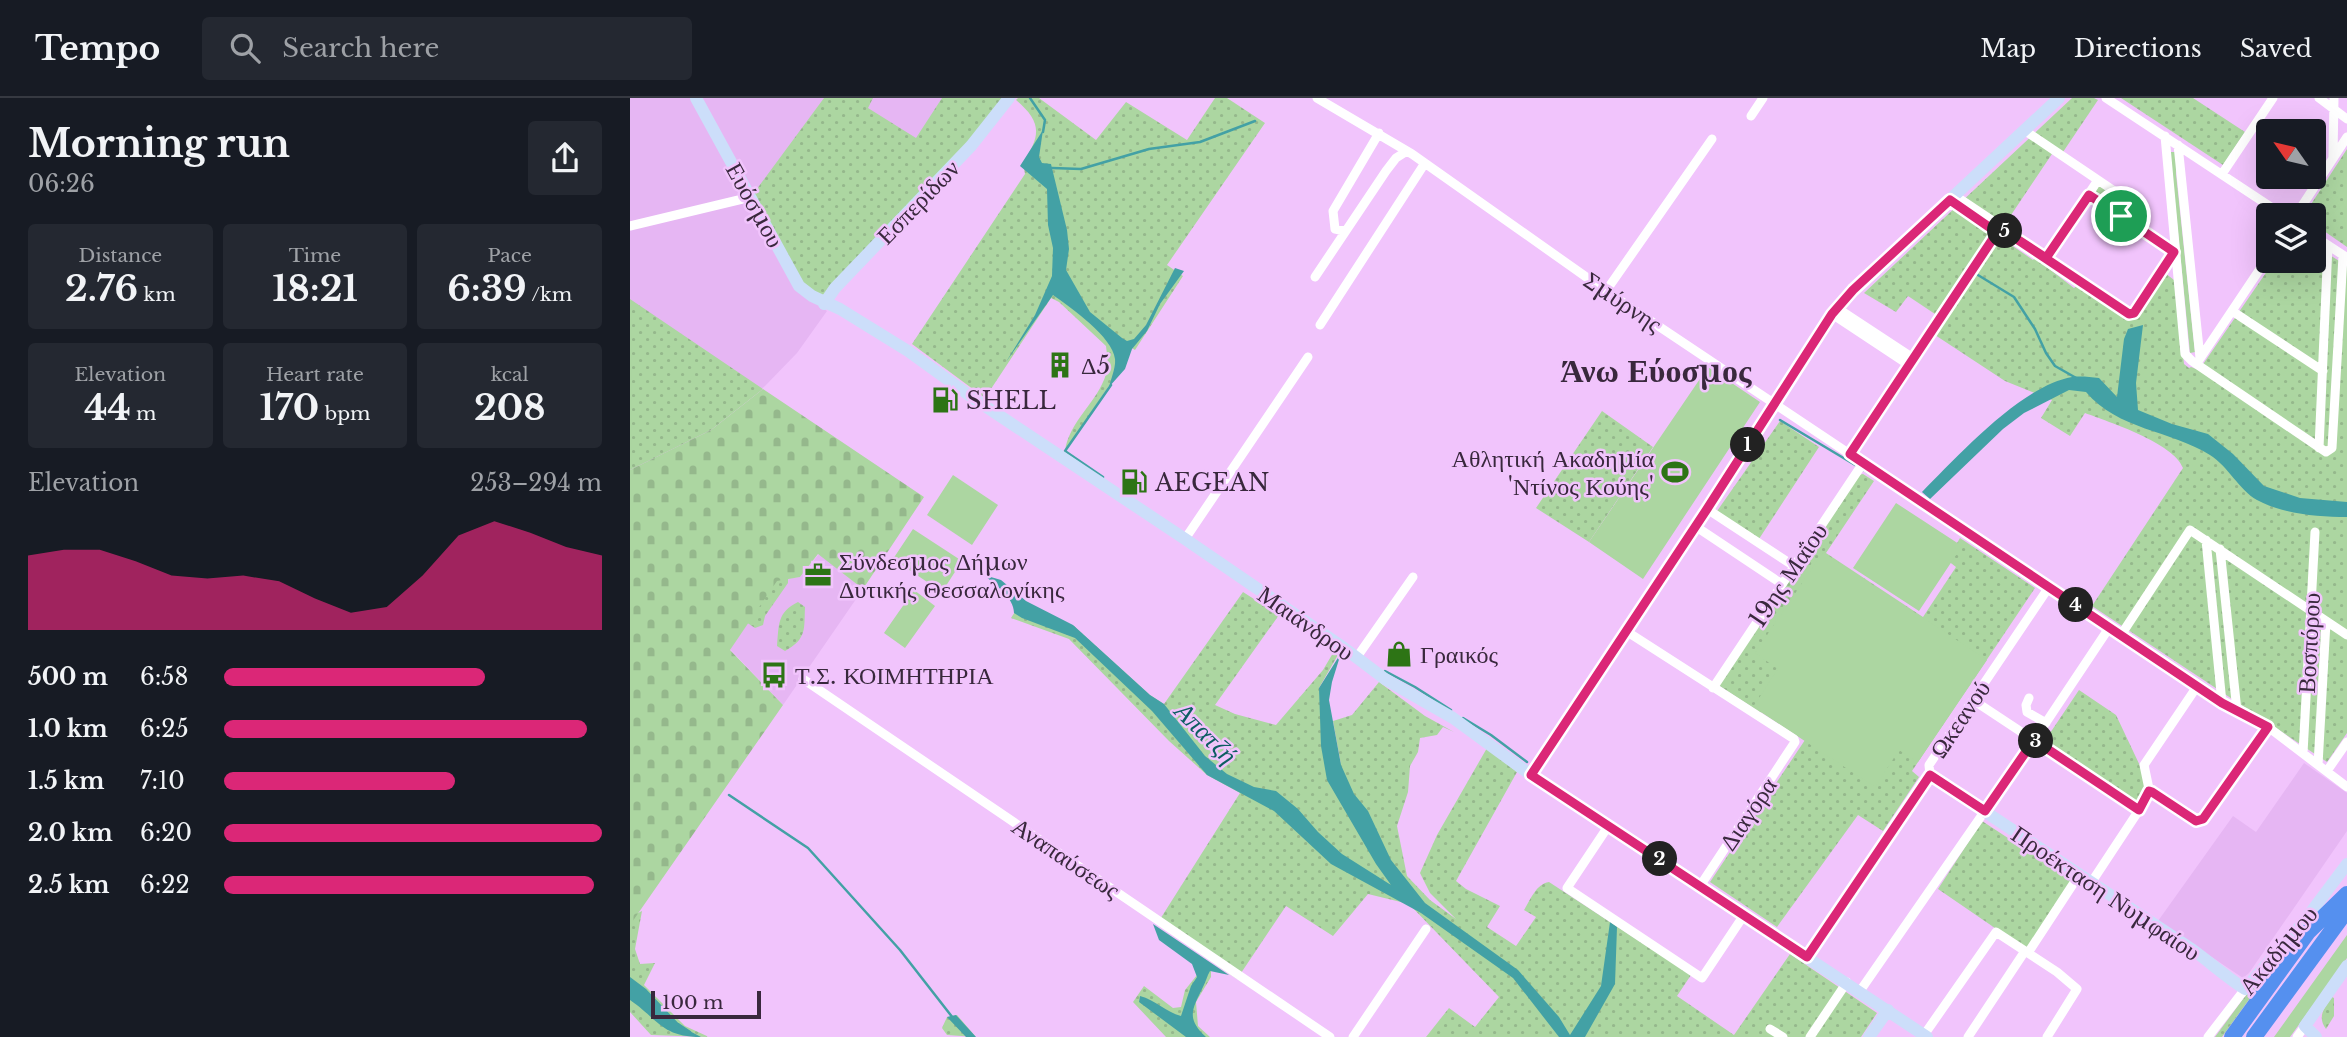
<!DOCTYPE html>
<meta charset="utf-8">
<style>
body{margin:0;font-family:"Libre Baskerville",serif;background:#242831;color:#f1f3f6;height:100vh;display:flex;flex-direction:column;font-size:26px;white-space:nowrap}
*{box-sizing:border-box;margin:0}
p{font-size:23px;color:#9ea1a6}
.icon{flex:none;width:38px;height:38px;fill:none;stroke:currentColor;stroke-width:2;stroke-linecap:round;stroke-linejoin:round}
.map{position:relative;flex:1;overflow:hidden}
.side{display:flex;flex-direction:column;background:#171b24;width:630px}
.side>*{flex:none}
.needle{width:46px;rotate:304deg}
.tools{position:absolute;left:1626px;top:21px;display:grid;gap:14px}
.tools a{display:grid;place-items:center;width:70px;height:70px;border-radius:7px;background:#171b24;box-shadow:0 7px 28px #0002;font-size:35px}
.scale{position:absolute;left:21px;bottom:18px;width:110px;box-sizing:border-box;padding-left:7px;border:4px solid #39283d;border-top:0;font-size:19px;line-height:24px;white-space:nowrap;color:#39283d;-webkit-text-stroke:5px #f1c4fc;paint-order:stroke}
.pin{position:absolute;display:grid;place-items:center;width:60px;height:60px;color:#fff;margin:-30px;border:4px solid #fff;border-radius:50%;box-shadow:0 2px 7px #0007}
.km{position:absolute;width:35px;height:35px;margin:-18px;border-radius:50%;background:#222;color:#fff;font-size:19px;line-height:35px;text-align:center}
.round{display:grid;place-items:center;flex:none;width:74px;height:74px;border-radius:7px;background:#242831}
.headline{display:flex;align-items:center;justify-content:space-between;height:119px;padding:0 28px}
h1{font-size:38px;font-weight:700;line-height:52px}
.stats{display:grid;grid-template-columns:repeat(3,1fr);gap:10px;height:119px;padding:7px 28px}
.stats div{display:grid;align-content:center;border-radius:7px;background:#242831;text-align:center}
.stats b{font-size:35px;font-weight:700}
.stats small{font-size:19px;font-weight:400}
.stats p{font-size:19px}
.chart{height:196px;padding:14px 28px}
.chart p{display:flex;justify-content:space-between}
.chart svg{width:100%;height:126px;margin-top:7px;fill:#db2777;opacity:.7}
ul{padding:0 28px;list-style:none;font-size:23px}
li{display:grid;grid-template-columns:112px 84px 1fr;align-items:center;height:52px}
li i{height:18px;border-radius:9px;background:#db2777}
header{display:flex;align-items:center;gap:42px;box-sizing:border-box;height:98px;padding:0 35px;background:#171b24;border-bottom:2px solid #363941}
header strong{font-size:33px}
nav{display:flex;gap:38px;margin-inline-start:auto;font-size:24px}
.search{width:490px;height:63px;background:#242831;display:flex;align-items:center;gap:18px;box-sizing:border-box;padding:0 24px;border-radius:7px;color:#9ea1a6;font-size:26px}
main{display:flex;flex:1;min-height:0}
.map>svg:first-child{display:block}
.built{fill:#e6b6f3}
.grass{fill:url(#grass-dots)}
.cemetery{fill:url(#cemetery-stones)}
.park{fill:#acd6a1}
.water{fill:#43a1a5}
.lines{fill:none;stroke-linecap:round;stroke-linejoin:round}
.stream{stroke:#43a1a5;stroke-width:2.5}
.street{stroke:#fff;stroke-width:9}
.secondary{stroke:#ccdefa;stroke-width:12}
.highway{stroke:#5590ef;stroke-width:16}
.route-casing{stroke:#fff;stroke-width:14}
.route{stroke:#db2777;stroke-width:9}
.labels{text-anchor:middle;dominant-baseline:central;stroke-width:5;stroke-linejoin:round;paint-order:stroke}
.street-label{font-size:24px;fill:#39283d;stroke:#f1c4fc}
.poi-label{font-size:24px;fill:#39283d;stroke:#f1c4fc;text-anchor:start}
.water-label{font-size:26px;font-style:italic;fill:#0d5e61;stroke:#f1c4fc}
.district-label{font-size:32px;font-weight:bold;fill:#39283d;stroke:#f1c4fc}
</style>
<header>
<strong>Tempo</strong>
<div class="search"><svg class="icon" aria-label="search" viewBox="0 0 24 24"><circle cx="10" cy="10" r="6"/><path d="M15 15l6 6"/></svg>Search here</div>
<nav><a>Map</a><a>Directions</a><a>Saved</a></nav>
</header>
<main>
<section class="side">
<div class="headline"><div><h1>Morning run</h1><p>06:26</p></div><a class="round"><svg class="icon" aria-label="share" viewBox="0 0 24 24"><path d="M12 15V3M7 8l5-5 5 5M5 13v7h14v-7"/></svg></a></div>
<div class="stats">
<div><p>Distance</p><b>2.76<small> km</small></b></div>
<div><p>Time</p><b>18:21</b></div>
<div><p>Pace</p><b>6:39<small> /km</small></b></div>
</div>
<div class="stats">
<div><p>Elevation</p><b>44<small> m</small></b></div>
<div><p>Heart rate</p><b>170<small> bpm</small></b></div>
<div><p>kcal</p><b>208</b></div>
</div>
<div class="chart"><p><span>Elevation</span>253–294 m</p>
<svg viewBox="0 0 160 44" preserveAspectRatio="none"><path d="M0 44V18L10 16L20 16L30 20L40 25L50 26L60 25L70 27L80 33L90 38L100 36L110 25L120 11L130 6L140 10L150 15L160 18V44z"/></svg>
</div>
<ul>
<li><b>500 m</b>6:58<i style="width:69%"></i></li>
<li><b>1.0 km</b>6:25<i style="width:96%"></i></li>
<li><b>1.5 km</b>7:10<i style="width:61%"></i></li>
<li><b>2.0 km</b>6:20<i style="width:100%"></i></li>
<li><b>2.5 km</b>6:22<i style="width:98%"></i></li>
</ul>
</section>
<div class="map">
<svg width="1717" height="939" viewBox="0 0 1717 939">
<defs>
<pattern id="grass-dots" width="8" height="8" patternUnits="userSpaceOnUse" patternTransform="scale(1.75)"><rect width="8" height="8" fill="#acd6a1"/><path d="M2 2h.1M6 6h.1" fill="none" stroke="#95b88c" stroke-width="1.8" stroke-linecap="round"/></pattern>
<pattern id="cemetery-stones" width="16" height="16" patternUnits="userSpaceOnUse" patternTransform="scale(1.75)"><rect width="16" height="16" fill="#acd6a1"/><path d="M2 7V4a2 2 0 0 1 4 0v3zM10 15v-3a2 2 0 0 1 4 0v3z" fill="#95b88c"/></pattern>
</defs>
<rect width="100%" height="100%" fill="#f1c4fc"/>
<path class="built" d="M0,0H373L188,207L197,213L167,255L135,288L81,332L0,378Z
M189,456L233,491L153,607L100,551L148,482L170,479Z
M1674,665L1717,695V733L1619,875L1613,880L1528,823L1603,718L1626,734Z"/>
<path class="grass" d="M194,0H243L238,10L286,40L312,0H373L350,34L191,201L169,188L121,99Z
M388,0H409L466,42L496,4L557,42L585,0H597L635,25L537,167L553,178L505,252L494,245L495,264L435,353C439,323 468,304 476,276C479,267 477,257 476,248L429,204L421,200L355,300L282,246L395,76L393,65C411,37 412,24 386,2Z
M1442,0H1464L1468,2L1433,54L1426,50L1375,126L1368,122L1361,133L1403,162L1405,160L1444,190L1448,187L1503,222L1535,175L1544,182L1554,266L1559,270L1561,269L1569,272L1644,163H1684V147L1717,168V635L1697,664L1462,508L1553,370C1544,345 1479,324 1455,315L1440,338L1411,320L1422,302L1375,283L1305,237L1314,222L1278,198L1266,214L1234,195Z
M1491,0H1563L1615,34L1593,67Z
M1717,51V149L1684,126V117H1674Z
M1470,86L1497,105L1492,113L1465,94Z
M0,201L133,291L81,332L0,372Z
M972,313L1023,349L959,444L906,410Z
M1150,323L1189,349L1127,444L1085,416Z
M1233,376L1244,383L1196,455L1293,519L1326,469L1317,462L1330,440L1405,490L1282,673L1289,679L1253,733L1228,717L1147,829L1080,784L1179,636L1150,586L1131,615L1088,587L1228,377Z
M150,471L158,481V485L135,518L133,527L125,530L107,518Z
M613,494L649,517L585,607L605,616L646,627L693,572L703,555H709L689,590L711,667L703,623L722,617L749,584L795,618L824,634L813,629L807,637L790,640L788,654L780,668L778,694L767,728L777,778L800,802L826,821L800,795L790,775L807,737L857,650L887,674L826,783L836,791L870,808L857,829L886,848L906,819L894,812C901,801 906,786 919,784L1061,877L1047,898L1104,937L1160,856L1247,915L1231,939H796L819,910L845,929L869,899L779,806L738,796L703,838L656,808L607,881L527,826L610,695L577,677L539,643L439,541L381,520L388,509L444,528L520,597L534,606Z
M168,504L175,509C174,531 177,541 155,553L147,548C149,527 147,514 168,504Z
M1449,592L1486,617L1512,672L1516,697L1506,710L1412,647Z
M1352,723L1444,783L1397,852L1308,791Z
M12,813L5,851L10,866L25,865L14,887L55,928L79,939L21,937L0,914V819Z
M1657,849L1592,939H1585L1613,901Z
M568,868H581V879L566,904L568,928L580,939H536L503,904L514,888L543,910L551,909L555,892L567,877Z
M1702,899L1704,900V918L1696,931C1687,919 1694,910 1702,899Z
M327,917L346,939L317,937L312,930L317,919Z"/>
<path class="cemetery" d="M133,291L294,399L233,491L188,456L170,479L147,483L100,552L153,607L0,827V372L81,332Z"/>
<path class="park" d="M1540,54H1546V76L1565,254L1560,255Z
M1078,269L1130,304L1013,481L959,444Z
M323,377L368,407L342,447L297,417Z
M1266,405L1332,448L1289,513L1223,470Z
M283,431L332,463L312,494L263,461Z
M1193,454L1357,562L1288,664L1269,652L1245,689L1123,609L1148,571L1125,555Z
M284,492L305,508L275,550L254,535Z
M1717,837V860L1660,939H1644Z"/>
<path class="water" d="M413,32L409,59L412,65L421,66L437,132L439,151L436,172L460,214L492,240L497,243L504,241L516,227L545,170L554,173L530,206L517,233L502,251L495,271L479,289C481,281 486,269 485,261C483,239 440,209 423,197L376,264L405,217L422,178L423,150L418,127L417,91L390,68Z
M1513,227L1506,285L1508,312L1542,326L1578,336L1603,356L1634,388L1670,400L1717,404V419C1688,419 1653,416 1627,402C1609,392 1598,368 1580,357C1540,332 1488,332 1456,294L1439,292L1394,315L1373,331L1300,401L1292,394C1328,358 1391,288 1442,279C1450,278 1460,279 1469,280L1487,299L1494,241L1498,231Z
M354,477L371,482L396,503L443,527L520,597L534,606L575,658L597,676L624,689L646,693L668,711L688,734L712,756L761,787L746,766L697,682L691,648L689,590L711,555L702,584L699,602L711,667L724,696L738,713L761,762L795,805L888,872L929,919L940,937L971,888L980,824L987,829L985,886L955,939H929L883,880L791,815L701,766L644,713L577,677L522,613L445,540L392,520L384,515C384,499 365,487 354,477Z
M523,826L599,877L580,873C577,878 576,883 573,889C563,910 555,920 576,939H556L509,904L510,898C525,902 536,914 551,918L561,888L567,879L562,866L529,842Z
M0,879L16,891L52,929L71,939C32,939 29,922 0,902Z
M326,917L346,939H336L317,919Z"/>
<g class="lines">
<path class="stream" d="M400,0L415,22L413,34
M422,70L451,71L519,51L570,44L625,23
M1343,174L1384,199L1405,231L1416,255L1425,268L1448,281
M1150,322L1267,392
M473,379L435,353L481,287
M755,573L785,589L821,612
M833,620L861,637L897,664
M99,697L178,750L270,852L323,920
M48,926L60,934"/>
<path class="street" d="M687,0L782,56L976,193L1592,605L1638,629L1717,689
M1476,0L1653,117
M1689,0L1717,21
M1121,18L1133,0
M1394,32L1499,103L1491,119
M1535,38L1555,256L1562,263L1696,354L1702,350L1713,158
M1548,47L1570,260
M1703,59L1704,0
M1592,76L1643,0
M1324,97L1502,216L1544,154L1459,97
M1320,102L1352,125
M1666,117L1717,39
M0,128L121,99
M715,133L705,131L703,113L749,35
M1684,138L1716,159
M1416,160L1468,82
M685,179L756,73L766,60L777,53
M976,193L1082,41
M1207,210L1283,260
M1602,213L1693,273
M1202,216L1279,267
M690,227L795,65
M1569,262L1638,159
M1689,350L1698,147
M1220,356L1370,130
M1077,411L1164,468
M1065,428L1152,486
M555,441L678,259
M1576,442L1592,605
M1590,451L1607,613
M996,533L1164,641L1165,644L1070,788
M1491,537L1560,432L1717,537
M727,559L783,479
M173,581L700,939
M1083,590L1233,365
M1399,600L1396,607L1397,614L1416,625
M1343,602L1509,712
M1673,655L1685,434
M1688,667L1696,524
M1697,673L1717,644
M1300,677L1299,667L1419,489
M1519,693L1571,723L1638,629
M979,727L937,790L1072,880L1114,817
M1461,785L1517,700L1519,691L1514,667L1568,587
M1398,855L1449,777
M1230,893L1413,629L1479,530
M1140,931L1153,939
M1294,937L1366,834L1427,874L1447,891L1417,939
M723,939L796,831
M1180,939L1217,884
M1338,939L1395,853
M1578,939L1615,891
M1667,939L1675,928"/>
<path class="secondary" d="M66,0L169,188L182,198L210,211L278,253L343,300L555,441L714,550L755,581L823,620L901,677L1297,939
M194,206L205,190L341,48L379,0
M901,677L1077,411L1202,216L1223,192L1429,0
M1177,858L1300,677L1563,852C1581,865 1596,879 1615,891L1672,826L1717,766
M1239,939L1258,912
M1686,939L1675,928L1717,868"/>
<path class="highway" d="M1602,939L1678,834L1717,796
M1624,939L1717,812"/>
</g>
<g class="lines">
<g class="route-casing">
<path id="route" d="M1491,118L1459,97L1416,160L1370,130L1359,129L1320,102L1223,192L1202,216L1077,411L901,677L1177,859L1300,677L1355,713L1404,642L1509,712L1519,693L1522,694L1566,723L1573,721L1638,629L1592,605L1220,356L1370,130L1499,216L1504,215L1544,154L1491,118"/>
</g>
<use href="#route" class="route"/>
</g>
<defs>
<g id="building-bare" transform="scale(2.1)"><path d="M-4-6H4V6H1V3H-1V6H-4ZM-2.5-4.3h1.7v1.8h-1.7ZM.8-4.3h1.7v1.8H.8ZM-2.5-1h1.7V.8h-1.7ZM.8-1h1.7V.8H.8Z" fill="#2d7415" stroke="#f1c4fc" stroke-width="2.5" paint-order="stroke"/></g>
<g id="fuel-bare" transform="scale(2.1)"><path d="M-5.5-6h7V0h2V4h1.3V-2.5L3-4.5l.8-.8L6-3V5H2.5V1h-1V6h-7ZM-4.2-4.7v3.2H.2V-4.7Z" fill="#2d7415" stroke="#f1c4fc" stroke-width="2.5" paint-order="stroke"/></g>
<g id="stadium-bare" transform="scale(2.1)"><path d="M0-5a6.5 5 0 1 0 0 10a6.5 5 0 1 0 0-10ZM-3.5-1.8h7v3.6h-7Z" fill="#2d7415" stroke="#f1c4fc" stroke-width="2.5" paint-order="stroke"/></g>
<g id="office-bare" transform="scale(2.1)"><path d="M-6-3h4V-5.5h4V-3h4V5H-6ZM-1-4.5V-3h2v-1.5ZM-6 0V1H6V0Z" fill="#2d7415" stroke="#f1c4fc" stroke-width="2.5" paint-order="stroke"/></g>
<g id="shop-bare" transform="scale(2.1)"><path d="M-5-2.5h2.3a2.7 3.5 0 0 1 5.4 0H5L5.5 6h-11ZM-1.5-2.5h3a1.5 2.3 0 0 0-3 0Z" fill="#2d7415" stroke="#f1c4fc" stroke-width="2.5" paint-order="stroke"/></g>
<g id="bus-bare" transform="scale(2.1)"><path d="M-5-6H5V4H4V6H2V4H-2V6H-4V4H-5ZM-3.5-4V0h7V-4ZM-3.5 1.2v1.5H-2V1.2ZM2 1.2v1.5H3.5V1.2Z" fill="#2d7415" stroke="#f1c4fc" stroke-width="2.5" paint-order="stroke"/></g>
</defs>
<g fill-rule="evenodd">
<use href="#building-bare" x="430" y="267"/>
<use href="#fuel-bare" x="315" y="302"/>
<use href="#stadium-bare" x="1045" y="374"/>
<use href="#fuel-bare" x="504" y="384"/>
<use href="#office-bare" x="188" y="477"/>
<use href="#shop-bare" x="769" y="556"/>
<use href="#bus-bare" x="144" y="577"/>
</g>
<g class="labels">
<g class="street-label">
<text transform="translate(288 104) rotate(-46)">Εσπερίδων</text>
<text transform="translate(125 107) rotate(61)">Ευόσμου</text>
<text transform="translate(993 204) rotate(34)">Σμύρνης</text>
<text transform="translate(1158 477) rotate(-56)">19ης Μαΐου</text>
<text transform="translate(676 525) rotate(35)">Μαιάνδρου</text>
<text transform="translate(1679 545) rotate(-87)">Βοσπόρου</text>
<text transform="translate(1330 621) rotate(-56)">Ωκεανού</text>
<text transform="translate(1118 716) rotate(-56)">Διαγόρα</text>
<text transform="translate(436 760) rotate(34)">Αναπαύσεως</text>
<text transform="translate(1476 795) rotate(34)">Προέκταση Νυμφαίου</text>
<text transform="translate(1648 852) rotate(-50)">Ακαδήμου</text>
</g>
<g class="poi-label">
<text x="451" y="267">Δ5</text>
<text x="336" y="302">SHELL</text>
<text x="1024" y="360" text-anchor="end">Αθλητική Ακαδημία<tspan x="1024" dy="28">'Ντίνος Κούης'</tspan></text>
<text x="525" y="384">AEGEAN</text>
<text x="209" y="463">Σύνδεσμος Δήμων<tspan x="209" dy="28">Δυτικής Θεσσαλονίκης</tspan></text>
<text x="790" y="556">Γραικός</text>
<text x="165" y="577">Τ.Σ. ΚΟΙΜΗΤΗΡΙΑ</text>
</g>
<g class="water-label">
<text transform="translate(576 635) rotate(45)">Απατζή</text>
</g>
<g class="district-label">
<text x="1026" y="273">Άνω Εύοσμος</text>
</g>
</g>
</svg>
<div class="tools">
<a><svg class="needle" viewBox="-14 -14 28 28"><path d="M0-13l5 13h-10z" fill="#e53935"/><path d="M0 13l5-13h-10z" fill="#9ea1a6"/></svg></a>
<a><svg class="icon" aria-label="layers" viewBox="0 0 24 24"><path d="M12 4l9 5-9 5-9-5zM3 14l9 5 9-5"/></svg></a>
</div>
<div class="scale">100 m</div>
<div class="pin" style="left:1491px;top:118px;background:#1e9e55"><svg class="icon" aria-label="arrive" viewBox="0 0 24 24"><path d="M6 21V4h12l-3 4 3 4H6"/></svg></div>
<b class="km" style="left:1118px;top:347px">1</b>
<b class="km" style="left:1030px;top:761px">2</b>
<b class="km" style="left:1406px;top:643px">3</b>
<b class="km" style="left:1446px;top:507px">4</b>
<b class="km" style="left:1375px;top:133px">5</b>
</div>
</main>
